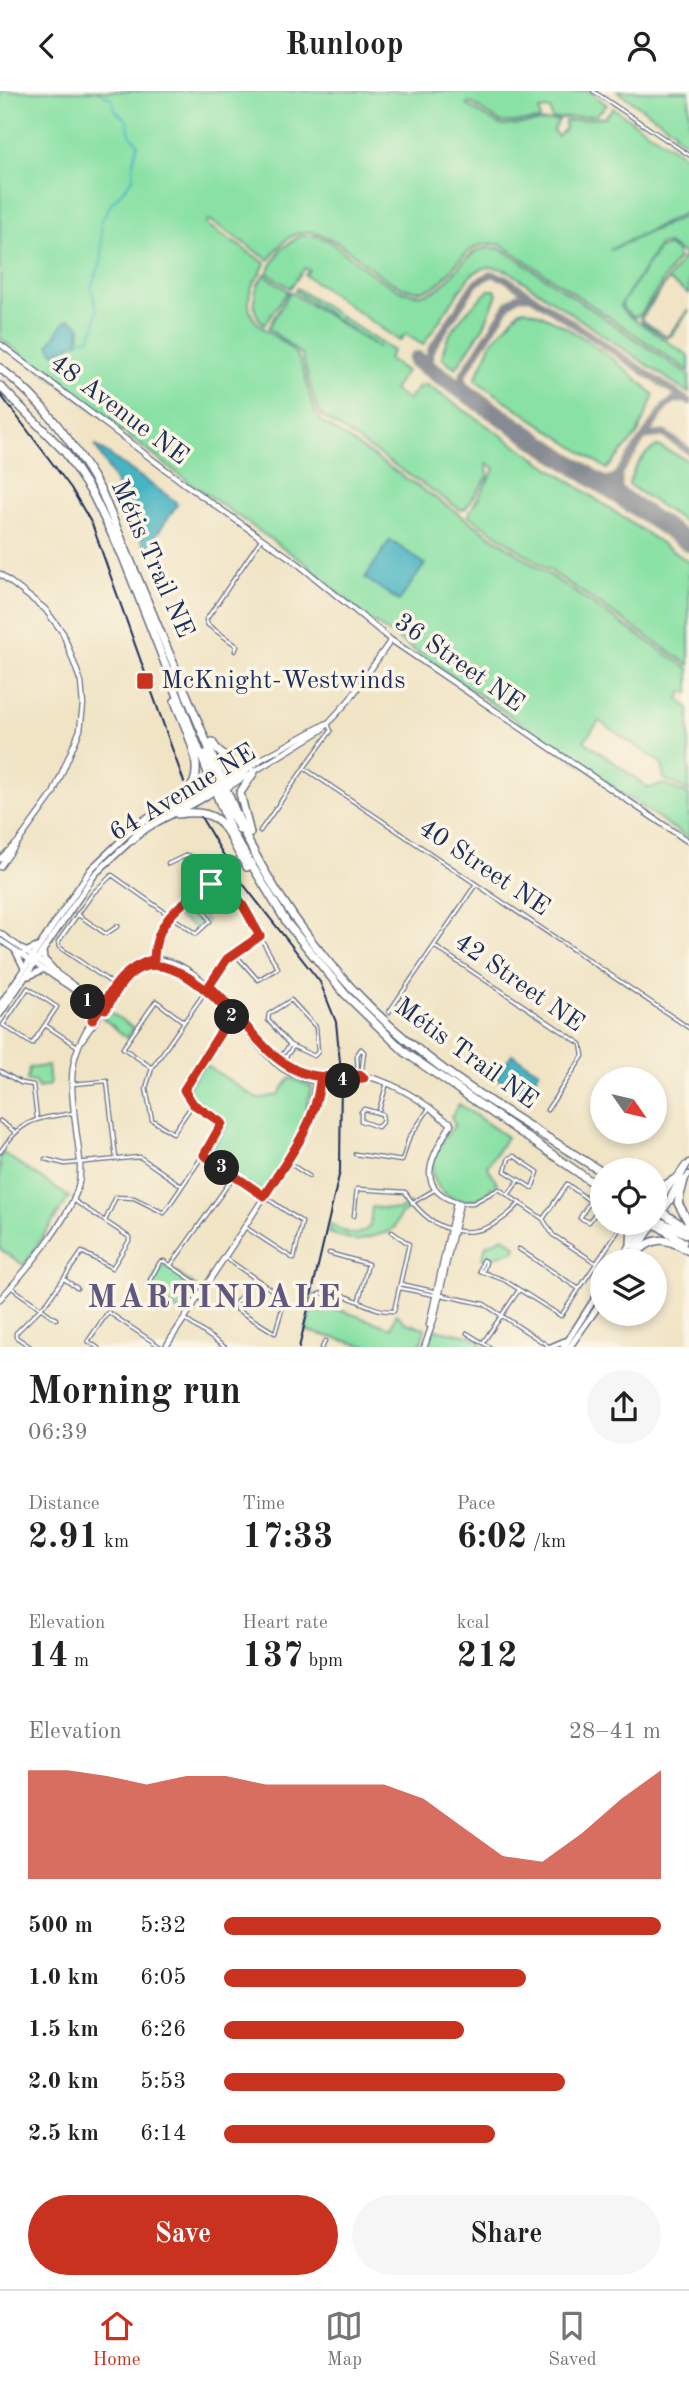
<!DOCTYPE html>
<meta charset="utf-8">
<style>
body{margin:0;font-family:"Old Standard TT",serif;background:#f6f6f6;color:#222;height:100vh;display:flex;flex-direction:column;font-size:26px;white-space:nowrap}
*{box-sizing:border-box;margin:0}
p{font-size:23px;color:#767676}
.icon{flex:none;width:38px;height:38px;fill:none;stroke:currentColor;stroke-width:2;stroke-linecap:round;stroke-linejoin:round}
.map{position:relative;height:1256px;overflow:hidden}
.details{display:flex;flex-direction:column;background:#fff;flex:1}
.details>*{flex:none}
.needle{width:46px;rotate:124deg}
.buttons{position:absolute;left:590px;top:976px;display:grid;gap:14px}
.buttons a{display:grid;place-items:center;width:77px;height:77px;border-radius:50%;background:#fff;box-shadow:0 4px 10px #0003;font-size:35px}
.pin{position:absolute;display:grid;place-items:center;width:60px;height:60px;color:#fff;margin:-30px;border-radius:14px;box-shadow:0 4px 10px #0006}
.km{position:absolute;width:35px;height:35px;margin:-18px;border-radius:50%;background:#222;color:#fff;font-size:19px;line-height:35px;text-align:center}
.round{display:grid;place-items:center;flex:none;width:74px;height:74px;border-radius:37px;background:#f6f6f6}
.head{display:flex;align-items:center;justify-content:space-between;height:119px;padding:0 28px}
h1{font-size:38px;font-weight:700;line-height:52px}
.stats{display:grid;grid-template-columns:repeat(3,1fr);gap:10px;height:119px;padding:7px 28px}
.stats div{display:grid;align-content:center}
.stats b{font-size:35px;font-weight:700}
.stats small{font-size:19px;font-weight:400}
.stats p{font-size:19px}
.chart{height:196px;padding:14px 28px}
.chart p{display:flex;justify-content:space-between}
.chart svg{width:100%;height:126px;margin-top:7px;fill:#c8321e;opacity:.7}
.action{display:flex;gap:14px;margin-top:auto;padding:14px 28px}
.action a{flex:1;height:80px;border-radius:42px;background:#c8321e;color:#fff;font-size:28px;font-weight:700;line-height:80px;text-align:center}
.action a+a{background:#f6f6f6;color:#222}
ul{padding:0 28px;list-style:none;font-size:23px}
li{display:grid;grid-template-columns:112px 84px 1fr;align-items:center;height:52px}
li i{height:18px;border-radius:9px;background:#c8321e}
header{display:flex;justify-content:space-between;align-items:center;height:91px;padding:0 28px;background:#fff;font-size:32px;font-weight:700}
.dock{display:flex;justify-content:space-around;align-items:center;height:98px;border-top:2px solid #e0e0e0;background:#fff;font-size:19px;color:#767676}
.dock a{display:grid;justify-items:center;gap:4px}
.dock .active{color:#c8321e}
.map>svg:first-child{display:block}
.green{fill:#89e1a5;stroke:#528882;stroke-width:2}
.water{fill:#46b4c2;stroke:#307290;stroke-width:2}
.lines{fill:none;stroke-linecap:round;stroke-linejoin:round}
.stream{stroke:#46b4c2;stroke-width:2}
.taxiway{stroke:#868a92;stroke-width:7}
.runway{stroke:#868a92;stroke-width:18}
.minor-casing{stroke:#666e82;stroke-width:5}
.tertiary-casing{stroke:#666e82;stroke-width:7}
.secondary-casing{stroke:#666e82;stroke-width:8}
.primary-casing{stroke:#666e82;stroke-width:10}
.minor{stroke:#fff;stroke-width:2.5}
.tertiary{stroke:#fff;stroke-width:4.5}
.secondary{stroke:#fff;stroke-width:5}
.primary{stroke:#fff;stroke-width:7}
.tram{stroke:#1b2f5e;stroke-width:2}
.route-casing{stroke:#fff;stroke-width:14}
.route{stroke:#c8321e;stroke-width:9}
.poi-dot{fill:#c8321e;stroke:#fcf5e5;stroke-width:2.5}
.labels{text-anchor:middle;dominant-baseline:central;stroke-width:7;stroke-linejoin:round;paint-order:stroke}
.street-label{font-size:26px;fill:#1b2f5e;stroke:#fcf5e5}
.poi-label{font-size:26px;fill:#1b2f5e;stroke:#fcf5e5;text-anchor:start}
.district-label{font-size:33px;font-weight:bold;letter-spacing:2px;fill:#5f597f;stroke:#fcf5e5}
</style>
<header><svg class="icon" aria-label="back" viewBox="0 0 24 24"><path d="M15 5l-7 7 7 7"/></svg>Runloop<svg class="icon" aria-label="person" viewBox="0 0 24 24"><circle cx="12" cy="8" r="4"/><path d="M4 21q1-7 8-7t8 7"/></svg></header>
<div class="map">
<svg width="689" height="1257" viewBox="0 0 689 1257">
<rect width="100%" height="100%" fill="#fcf5e5"/>
<filter id="ink" filterUnits="userSpaceOnUse"><feTurbulence type="fractalNoise" baseFrequency=".0143" numOctaves="2"/><feDisplacementMap in="SourceGraphic" scale="14" xChannelSelector="R" yChannelSelector="G"/><feConvolveMatrix kernelMatrix="1 2 1 2 8 2 1 2 1" color-interpolation-filters="sRGB"/></filter>
<filter id="wash" filterUnits="userSpaceOnUse"><feTurbulence type="fractalNoise" baseFrequency=".00686" numOctaves="4" result="noise"/><feDisplacementMap in="SourceGraphic" scale="28" xChannelSelector="R" yChannelSelector="G"/><feGaussianBlur stdDeviation="1.57" result="paint"/><feColorMatrix in="noise" values="0 0 0 0 0 0 0 0 0 0 0 0 0 0 0 0 0 1.4 0 .05"/><feComposite in="paint" operator="in"/></filter>
<g filter="url(#wash)">
<rect width="100%" height="100%" fill="#f0e4c5"/>
<path class="green" d="M0,0H589L607,14L596,24L552,28L550,18L539,19L540,29L502,32L469,11L467,14L502,35L559,29L553,40L558,45L565,38V30L605,26L613,17L689,68V120L610,159L689,123V167L668,153H660L620,215L625,222L689,265V280L502,154C452,143 454,210 408,198C359,185 314,97 269,169L213,131L209,129L206,133L265,172C262,182 253,190 250,201C241,240 285,242 299,268C309,289 307,311 321,330L689,578V602L683,600L679,608L689,618V700L664,688L662,673L599,630L584,650L649,697L664,693L689,704V748L363,524L306,473L178,383L0,247Z
M617,0H689V53L673,43L675,40Z
M300,145H317L329,150C351,165 385,197 410,202C455,213 457,143 504,159L689,284V302L508,180C492,174 482,175 469,186L423,254L405,243L400,250L305,184L309,179L305,177L290,197L267,182L281,158Z
M668,155L677,161L678,167L640,224L634,226L623,218L622,212L659,157Z
M684,166L689,169V203L668,189L641,228L667,246L689,219L672,244L667,247L642,231L640,227Z
M264,183L288,200L264,234C249,219 253,200 264,183Z
M297,197L393,260L388,268L406,280L393,299L408,309L420,295L427,294L689,471V574L468,424L495,377L487,372L488,385L465,418L461,419L322,325L315,312L302,264L268,237L290,201L379,257L295,200Z
M489,199H495L497,203L484,235L456,277L442,267C444,240 470,217 489,199Z
M525,218C567,231 623,273 654,304L637,344L607,378L475,289L492,251L520,219Z
M658,355L689,370V434L629,394C632,379 644,360 658,355Z
M191,807L207,830L199,839L176,825L178,818Z
M108,920L134,937L127,947L103,927Z
M204,973L258,1008L278,1004L290,987L312,996L299,1047L265,1099L261,1101L209,1064L227,1035L226,1031L189,1006V995Z
M48,975L50,994L38,997L35,991L27,990L29,977Z
M459,1013L507,1046L487,1075L497,1092C490,1096 488,1103 481,1106C458,1118 428,1099 433,1072C435,1058 446,1046 455,1034L451,1026Z
M3,1062L69,1106L24,1174L0,1158V1066Z
M409,1112L412,1116L400,1124L394,1137L388,1141L356,1150L329,1142L331,1133C346,1142 356,1149 370,1135L372,1116L399,1119Z
M504,1146L516,1155L515,1159L487,1169L482,1167L486,1154Z
M165,1174L197,1196L182,1223L156,1206L152,1196L156,1184Z
M314,1203L317,1206L314,1221L340,1219L391,1237L396,1223L406,1232L425,1237L420,1256H370L306,1240Z
M433,1238L471,1245L483,1252L479,1256L427,1257Z"/>
<path class="water" d="M70,228L80,235L79,250L54,262L49,254L64,231Z
M95,354L175,410L177,414L146,459L126,411Z
M390,449L425,473L399,510L365,487Z
M512,963L539,980L526,1004L496,987Z"/>
<g class="lines">
<path class="stream" d="M103,3L112,8L115,19L127,30L130,43L138,53L133,72
M79,248H88L95,237L97,218L91,197L102,168L101,130L111,113L133,88V75"/>
<path class="taxiway" d="M458,296C445,287 427,279 430,260L475,192L492,183L505,187L689,311
M497,321C482,311 461,304 463,283L509,212L518,205H530
M646,345L664,343L689,360
M578,376L600,390L615,387L665,316L674,309H683
M619,384V403L647,422"/>
<path class="runway" d="M417,269L689,452"/>
</g>
</g>
<g filter="url(#ink)">
<g class="lines">
<g class="minor-casing">
<path id="minor" d="M593,0L689,64
M235,560L237,555L208,534L206,529L262,447
M328,633L331,640L304,677L689,937
M260,740L304,677
M168,773L187,764L192,766L211,793
M77,823L106,843L118,835
M434,855L581,953L583,965L547,1019
M154,874C152,831 185,807 219,788L235,803L278,877L258,889L234,862
M209,896L227,868L260,845
M28,897L57,916L32,953L3,934Z
M119,897L59,856L58,851L93,802L112,784L196,843L210,830L194,803
M291,909L316,936L318,961L314,965L290,954L268,929L269,923Z
M389,921L476,793
M45,934L77,955
M279,968L290,954
M282,971L293,956
M151,976L123,957L156,910L184,931
M0,980L21,992L33,994L37,1027
M358,985L357,964L361,958L364,961L361,986
M72,993L107,990L116,1068
M193,1013L173,1042L152,1029L146,997L152,977L205,901
M364,1018L382,1023L383,1030L378,1036L361,1030V1021Z
M379,1019L387,992
M0,1030L14,1040
M0,1061C23,1027 35,1028 74,1022
M355,1063L402,1070L409,1047L430,1016
M205,1065L302,1131L294,1168L245,1136
M514,1065L538,1081L532,1097L505,1080L509,1067Z
M45,1068L65,1073L140,1066L182,1095
M289,1072L309,1085
M508,1104L518,1090
M590,1110L580,1127L589,1131L599,1117
M412,1112L436,1098
M460,1112H473L499,1098L543,1128L553,1144L596,1172
M354,1125L357,1098L405,1101C436,1148 481,1155 520,1112
M543,1128L567,1093L602,1119
M105,1130L116,1106L134,1107L164,1122L222,1036V1033L185,1007L184,999L222,939L236,927
M519,1158L579,1198
M329,1162L368,1173L359,1209
M224,1166L285,1208L275,1242L236,1218L235,1213L254,1187
M171,1174L234,1085
M483,1181L486,1171L483,1169L480,1180L504,1189L561,1225L620,1137L617,1132
M64,1188L77,1197
M401,1193L437,1201
M12,1197L56,1228
M400,1197L434,1204
M319,1203C347,1197 368,1222 394,1220L409,1153L392,1141
M151,1204L148,1193L160,1171L164,1170L202,1196
M441,1204L484,1213L550,1256
M186,1229L226,1257
M467,1242L491,1257
M484,1250L519,1199
M32,1257L16,1246V1242L48,1210L82,1161L112,1177L129,1150V1146L73,1109
M98,1257L88,1250L108,1221L162,1257
M322,1257L325,1250"/>
</g>
<g class="tertiary-casing">
<path id="tertiary" d="M0,253L186,394L297,472L391,549L689,751
M0,483L45,518L63,542L81,591L83,614L80,639L53,703L0,776
M258,670L327,632
M222,690L238,681
M227,697L322,639L350,608L391,549
M0,768L20,749
M0,842L103,915
M0,849L101,917
M87,911L93,919L92,928
M79,953L125,889C174,841 242,938 274,971C296,990 336,1000 364,987
M310,1025L316,988
M655,1116L685,1074
M663,1121L689,1083
M656,1131L689,1071
M0,1208C24,1182 69,1129 78,1096C83,1077 78,1056 76,1038C69,981 68,966 99,918C107,906 113,893 123,883C182,825 252,956 295,979C316,990 336,982 358,984C382,987 408,1001 429,1016C436,1021 440,1028 450,1031
M429,1234L456,1112
M165,1257L299,1053L314,1020L320,990
M424,1257L434,1228L460,1112C410,1098 434,1062 451,1033L435,1021"/>
</g>
<g class="secondary-casing">
<path id="secondary" d="M157,725L213,695
M43,860L44,868L55,880
M16,861L24,877
M25,861L37,856
M29,885L42,879
M0,914L91,778L133,738
M0,923L95,783L133,748
M643,1150L655,1132
M619,1171L645,1132
M551,1256L565,1250
M563,1257L602,1196
M569,1257L602,1210"/>
</g>
<g class="primary-casing">
<path id="primary" d="M0,277C44,311 75,354 102,402L247,748C294,840 362,919 446,980C496,1017 550,1047 602,1081
M0,295L65,361L93,404L123,466L231,740L287,832L345,903L406,962L602,1098
M212,651C224,671 236,672 258,670
M205,663L220,693
M218,697L240,739
M222,697L257,670
M178,723C226,715 225,742 247,776
M131,739C148,725 169,716 186,702C211,683 183,633 175,610
M250,742L240,702L254,681
M132,749C155,724 207,713 223,689
M684,1089L678,1112L689,1132
M654,1101L675,1088
M654,1116L689,1139
M654,1128L689,1144
M654,1132L683,1151
M631,1153L632,1132
M634,1165C653,1144 666,1146 689,1160
M628,1171L650,1132"/>
</g>
<use href="#minor" class="minor"/>
<use href="#tertiary" class="tertiary"/>
<use href="#secondary" class="secondary"/>
<use href="#primary" class="primary"/>
<path class="tram" d="M0,303L71,397L92,433L184,691
M201,726L233,780L320,891L336,931L341,981L340,1080L299,1257"/>
</g>
</g>
<g class="lines" filter="url(#ink)">
<g class="route-casing">
<path id="route" d="M211,793C181,811 155,831 154,868C126,876 115,893 100,917L83,906L93,919L92,929L100,917L106,918C114,905 121,889 135,880C168,859 215,904 234,929L222,939L184,999L193,1013L222,1032L204,1064L264,1105C287,1069 315,1035 320,991L364,987L361,984C347,984 331,987 317,985C269,980 243,923 209,895L227,868L260,845C249,827 238,799 219,788L211,793"/>
</g>
<use href="#route" class="route"/>
</g>
<rect class="poi-dot" x="136" y="581" width="18" height="18" rx="3.5"/>
<g class="labels">
<g class="street-label">
<text transform="translate(119 319) rotate(37)">48 Avenue NE</text>
<text transform="translate(152 468) rotate(66)">Métis Trail NE</text>
<text transform="translate(459 572) rotate(35)">36 Street NE</text>
<text transform="translate(183 702) rotate(-31)">64 Avenue NE</text>
<text transform="translate(484 777) rotate(34)">40 Street NE</text>
<text transform="translate(519 892) rotate(35)">42 Street NE</text>
<text transform="translate(466 963) rotate(36)">Métis Trail NE</text>
</g>
<g class="poi-label">
<text x="161" y="590">McKnight-Westwinds</text>
</g>
<g class="district-label">
<text x="215" y="1207">MARTINDALE</text>
</g>
</g>
</svg>
<div class="buttons">
<a><svg class="needle" viewBox="-14 -14 28 28"><path d="M0-13l5 13h-10z" fill="#e53935"/><path d="M0 13l5-13h-10z" fill="#767676"/></svg></a>
<a><svg class="icon" aria-label="locate" viewBox="0 0 24 24"><circle cx="12" cy="12" r="6"/><path d="M12 2v4M12 18v4M2 12h4M18 12h4"/></svg></a>
<a><svg class="icon" aria-label="layers" viewBox="0 0 24 24"><path d="M12 4l9 5-9 5-9-5zM3 14l9 5 9-5"/></svg></a>
</div>
<div class="pin" style="left:211px;top:793px;background:#1e9e55"><svg class="icon" aria-label="arrive" viewBox="0 0 24 24"><path d="M6 21V4h12l-3 4 3 4H6"/></svg></div>
<b class="km" style="left:88px;top:911px">1</b>
<b class="km" style="left:232px;top:926px">2</b>
<b class="km" style="left:222px;top:1077px">3</b>
<b class="km" style="left:343px;top:990px">4</b>
</div>
<section class="details">
<div class="head"><div><h1>Morning run</h1><p>06:39</p></div><a class="round"><svg class="icon" aria-label="share" viewBox="0 0 24 24"><path d="M12 15V3M7 8l5-5 5 5M5 13v7h14v-7"/></svg></a></div>
<div class="stats">
<div><p>Distance</p><b>2.91<small> km</small></b></div>
<div><p>Time</p><b>17:33</b></div>
<div><p>Pace</p><b>6:02<small> /km</small></b></div>
</div>
<div class="stats">
<div><p>Elevation</p><b>14<small> m</small></b></div>
<div><p>Heart rate</p><b>137<small> bpm</small></b></div>
<div><p>kcal</p><b>212</b></div>
</div>
<div class="chart"><p><span>Elevation</span>28–41 m</p>
<svg viewBox="0 0 160 44" preserveAspectRatio="none"><path d="M0 44V6L10 6L20 8L30 11L40 8L50 8L60 11L70 11L80 11L90 11L100 16L110 26L120 36L130 38L140 28L150 16L160 6V44z"/></svg>
</div>
<ul>
<li><b>500 m</b>5:32<i style="width:100%"></i></li>
<li><b>1.0 km</b>6:05<i style="width:69%"></i></li>
<li><b>1.5 km</b>6:26<i style="width:55%"></i></li>
<li><b>2.0 km</b>5:53<i style="width:78%"></i></li>
<li><b>2.5 km</b>6:14<i style="width:62%"></i></li>
</ul>
<div class="action"><a>Save</a><a>Share</a></div>
</section>
<nav class="dock">
<a class="active"><svg class="icon" aria-label="home" viewBox="0 0 24 24"><path d="M3 11l9-7 9 7M6 9v11h12V9"/></svg>Home</a>
<a><svg class="icon" aria-label="map" viewBox="0 0 24 24"><path d="M3 6l6-2 6 2 6-2v14l-6 2-6-2-6 2zM9 4v14M15 6v14"/></svg>Map</a>
<a><svg class="icon" aria-label="saved" viewBox="0 0 24 24"><path d="M7 4h10v16l-5-4-5 4z"/></svg>Saved</a>
</nav>
